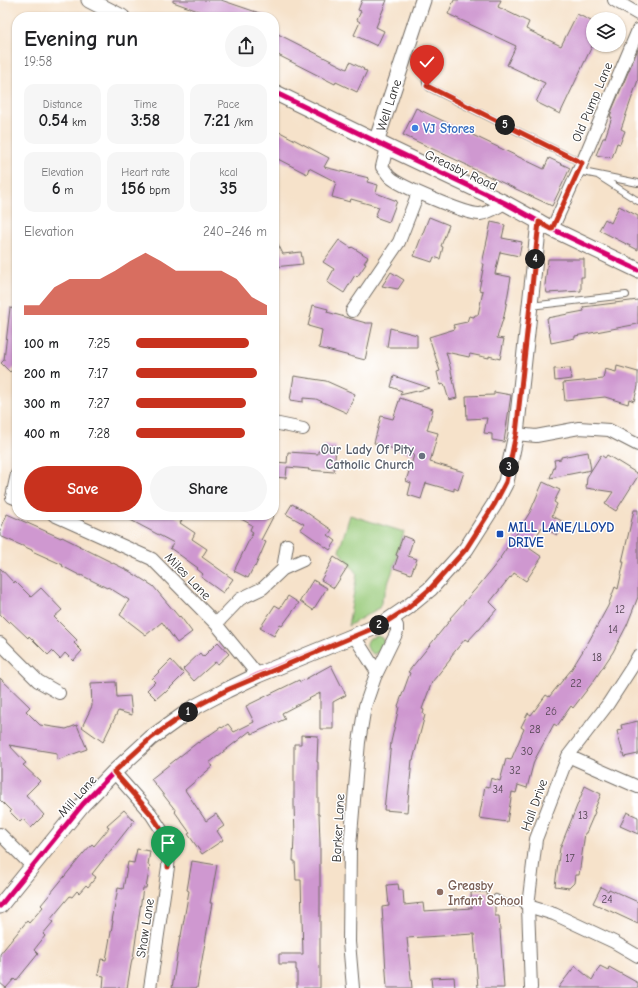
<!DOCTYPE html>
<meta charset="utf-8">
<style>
body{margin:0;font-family:"Comic Neue",sans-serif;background:#f6f6f6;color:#202124;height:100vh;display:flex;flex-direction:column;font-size:15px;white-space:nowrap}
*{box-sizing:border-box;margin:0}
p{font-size:13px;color:#757577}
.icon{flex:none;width:22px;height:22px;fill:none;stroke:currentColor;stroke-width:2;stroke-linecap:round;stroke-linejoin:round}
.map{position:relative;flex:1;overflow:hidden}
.drawer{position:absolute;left:12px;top:12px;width:267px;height:508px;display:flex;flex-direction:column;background:#fff;border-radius:16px;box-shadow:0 1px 3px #0004}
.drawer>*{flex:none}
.buttons{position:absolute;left:586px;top:12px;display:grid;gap:8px}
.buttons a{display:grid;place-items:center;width:40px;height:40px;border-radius:50%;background:#fff;box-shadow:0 1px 3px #0004;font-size:20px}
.pin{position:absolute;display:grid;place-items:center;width:34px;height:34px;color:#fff;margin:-41px -17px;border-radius:50% 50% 50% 0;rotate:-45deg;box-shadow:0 0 4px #0007}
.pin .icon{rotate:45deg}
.km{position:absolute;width:20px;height:20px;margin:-10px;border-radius:50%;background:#222;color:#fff;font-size:11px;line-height:20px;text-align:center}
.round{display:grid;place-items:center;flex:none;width:42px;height:42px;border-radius:21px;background:#f6f6f6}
.head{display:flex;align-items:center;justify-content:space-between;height:68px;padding:0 12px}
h1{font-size:22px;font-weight:600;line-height:30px}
.metrics{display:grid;grid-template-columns:repeat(3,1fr);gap:6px;height:68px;padding:4px 12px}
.metrics div{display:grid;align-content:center;border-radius:10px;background:#f6f6f6;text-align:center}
.metrics b{font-size:17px;font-weight:600}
.metrics small{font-size:11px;font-weight:400}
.metrics p{font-size:11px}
.chart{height:112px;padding:8px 12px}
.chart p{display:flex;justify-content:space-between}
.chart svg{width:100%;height:72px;margin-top:4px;fill:#c8321e;opacity:.7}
.action{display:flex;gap:8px;margin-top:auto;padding:8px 12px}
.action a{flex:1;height:46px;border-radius:24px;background:#c8321e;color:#fff;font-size:16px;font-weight:600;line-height:46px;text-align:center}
.action a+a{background:#f6f6f6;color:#202124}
ul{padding:0 12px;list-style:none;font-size:13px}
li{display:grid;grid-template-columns:64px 48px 1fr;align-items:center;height:30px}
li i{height:10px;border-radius:5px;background:#c8321e}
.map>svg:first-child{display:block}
.green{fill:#98ca79;stroke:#627a52}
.building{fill:#cf98d0}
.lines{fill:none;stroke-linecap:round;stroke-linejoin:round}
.service-casing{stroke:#726b63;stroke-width:8}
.minor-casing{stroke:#726b63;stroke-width:14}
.tertiary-casing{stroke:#726b63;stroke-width:17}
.service{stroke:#fff;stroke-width:6}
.minor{stroke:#fff;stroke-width:12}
.tertiary{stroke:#fff;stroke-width:15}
.cycleway-casing{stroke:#fff;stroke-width:8}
.cycleway{stroke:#d6006c;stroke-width:5}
.route-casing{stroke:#fff;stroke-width:8}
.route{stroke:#c8321e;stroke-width:5}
.shop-dot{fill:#3f7fe0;stroke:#fff;stroke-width:1.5}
.worship-dot{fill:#6b7280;stroke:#fff;stroke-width:1.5}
.transit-dot{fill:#1a4fb4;stroke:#fff;stroke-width:1.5}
.education-dot{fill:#8d6e63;stroke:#fff;stroke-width:1.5}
.labels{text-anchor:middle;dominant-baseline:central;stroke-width:3;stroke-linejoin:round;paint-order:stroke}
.number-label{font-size:11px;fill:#544654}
.street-label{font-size:13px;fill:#2b2b2b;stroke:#fff}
.shop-label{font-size:13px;font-weight:bold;fill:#366cbe;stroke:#fff;text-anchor:start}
.worship-label{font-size:13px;font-weight:bold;fill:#5b616d;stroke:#fff;text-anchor:end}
.transit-label{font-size:13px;font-weight:bold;fill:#164399;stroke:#fff;text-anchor:start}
.education-label{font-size:13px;font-weight:bold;fill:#785e54;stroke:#fff;text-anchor:start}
</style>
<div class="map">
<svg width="638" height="988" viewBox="0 0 638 988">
<rect width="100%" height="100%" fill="#fff"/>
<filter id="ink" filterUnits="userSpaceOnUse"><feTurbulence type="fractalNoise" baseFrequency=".025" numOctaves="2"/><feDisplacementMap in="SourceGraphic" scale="8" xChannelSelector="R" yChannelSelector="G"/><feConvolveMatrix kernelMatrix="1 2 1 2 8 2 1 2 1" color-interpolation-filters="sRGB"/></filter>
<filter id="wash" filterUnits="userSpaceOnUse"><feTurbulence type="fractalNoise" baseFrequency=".012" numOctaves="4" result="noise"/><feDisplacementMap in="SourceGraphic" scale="16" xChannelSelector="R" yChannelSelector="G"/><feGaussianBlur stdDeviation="0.9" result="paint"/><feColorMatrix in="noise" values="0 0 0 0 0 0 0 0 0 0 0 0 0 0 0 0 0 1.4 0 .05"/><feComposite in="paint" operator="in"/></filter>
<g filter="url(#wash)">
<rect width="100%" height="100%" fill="#f6e2ca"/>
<path class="green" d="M350,515L404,532L396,555L398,556L379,608L348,626L357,574L339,551Z
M378,636L382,638L384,642L380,650L377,653L373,654L369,651L366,644L370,638Z"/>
<g id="blocks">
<path class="building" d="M173,0H221L265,15V17H215L173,2Z
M362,0H387L376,27L384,31L377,46L354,35L360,22L357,20L361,11L358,10Z
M454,0H501L498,7L529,22L526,29L561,46L577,14L593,22V44L560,114L536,102L545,83L507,65L516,46L448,14Z
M274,32L347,69L350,62L364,69L363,70L367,71L357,92L336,82L335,84L274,53Z
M638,49V80L621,129L625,131L620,144L617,143L612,158L596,155L603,138H605L612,117H610L612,110Z
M416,108L544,169L549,158L570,168L552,206L467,166V165L403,135Z
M280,132L329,158L324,167L369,178L367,182L378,185L376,193L397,201L389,222L375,217L379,207L351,199L350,202L332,197L336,182L309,168L307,174L274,157V143Z
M619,206L638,216V250L599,230L605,219L611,223Z
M429,217L449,225L441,246L443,247L440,259L434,257L432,262L414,256Z
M491,222L505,225L502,238L522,242L519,256L500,252L495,274L511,277L504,316L497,338L504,339L500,359L489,356V358L470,354L469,357L446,352L450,366L457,398L449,400L444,384L440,385L437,372L440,371L429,337L455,329L453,325L467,322L469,316L474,317L475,315H478L483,291L479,290L484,264H482Z
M274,236L283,254L301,252L303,264L274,267Z
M339,240L351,248L352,247L368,257L364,263L366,264L357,277L355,275L344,293L327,282L334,269L323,262Z
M548,259H584V277H581V291L547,293L545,285Z
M391,272L404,280L398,289L382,286Z
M638,300V324L575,336V338L551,343L547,318L584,311L583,307Z
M313,305L328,309L327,312L366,323H373L365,360L319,348L322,330L308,326Z
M10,308L17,309V366L10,372L1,363L4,360Z
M390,328L417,335V347H387Z
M617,366L638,372V386L634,401L629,399L628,404L605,397L565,401L563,383L603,379L605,369L616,372Z
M570,368L572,379L555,381L554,369Z
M294,376L326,381L355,394L347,413L316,399L303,398V402L290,400Z
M394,376L430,388L400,395L402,391L391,387Z
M494,392L511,395L504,442L492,440V434L484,433L487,418L467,419L466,396L494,395Z
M400,398L433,409L427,430L438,433L430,462L464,472L458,490L454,488V491L426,483L421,499L408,495L411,483L406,481L414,455L374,443L381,416L393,419Z
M324,445L336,446L334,472L308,470L309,469L287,467L286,478L274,477L275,462L287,463L288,452L318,454V451H323Z
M588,452L591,470L550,478L555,465L554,460L561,459V457Z
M601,455L605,458L607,455L638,474V476L616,511L605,504L613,492L586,488L587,477Z
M543,482L560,490L554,502L557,504L552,516L564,522L557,535L542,527L529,548L542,557L526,581L514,573L511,578L510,577L490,602L497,609L479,630H478L468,641L465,639L451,656V657L450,660L432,682L422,709L424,710L423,714L425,715L413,760H412L407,812L384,810L391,742L399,707L398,706L410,673L408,672L451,619L450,618L480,584L501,558H500L508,546H509L530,512Z
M292,504L303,510L332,530L328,535L336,541L330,550L300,529L304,524L286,514Z
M634,510H638V597L627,625L613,652L593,682L573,708L571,706L557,726L554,724L534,761L527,788L518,785L516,793L512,792L507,822L479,818L485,786L489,787L491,778L500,781L506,759L511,760L524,729L521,727L528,713L531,715L546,695L549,697L571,670L589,641L608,606L615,587L618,589L624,562H622Z
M7,514L61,538L62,537L80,546H79L129,571L153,586L179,617L180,616L192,632L177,643L162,622L146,635L120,615L129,600L108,587L107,588L81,575V576L62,566L63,565L32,551V550L0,536V531Z
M121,515H172L182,520L180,523L195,533L192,539L207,549L202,557L233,579L223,593L201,577L203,574L197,569L198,568L170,548L174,543Z
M234,515H274L261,540L266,542L255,567L254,566L248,578L234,571L253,532L250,530L252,525Z
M403,536L413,540L408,556L417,559L411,574L394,568L398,556L396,555Z
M334,557L348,566L334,588L321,580Z
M0,568L14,583L15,581L31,597L41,588L62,610L54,617L77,640L74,643L82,651L73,661L65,653L60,659L52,651L48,655L29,636L28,638L10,621L9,623L0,614Z
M313,580L327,588L313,610L300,601Z
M288,596L299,603L282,626L280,625L274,636L260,628L275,605L280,608Z
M218,642L229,654L218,664L215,662L194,681L183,669L200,653L203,657Z
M171,660L184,674L165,693L164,692L156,699L147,690L155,682L152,679Z
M331,665L346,695L333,702V729H320V693L282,713L285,719L252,734L250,731L209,763L213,766L185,790L206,821L216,814L224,826L217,831L223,840L202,854L188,834L190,833L175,812L176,811L151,779L198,742V743L221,727L222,728L228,724L234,732L254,722L246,706L299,680L300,682Z
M0,678L30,707L26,711L40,725L66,729L77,725L87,749L57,760V753L9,745L26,763L23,765L40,781L26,795L44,815L31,828L23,819L20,822L10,812L11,811L0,800Z
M116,682L117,697L130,696L132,715L118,711L103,742L82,727L92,706L91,683Z
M638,721V754L624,757L617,731L622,729L621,725Z
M301,735L318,736L317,762H318V814H319L320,843V988H297V970H296V964H279V954H303L301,880H296L295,861H293L294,836H295L294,805V744H301Z
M585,786L601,794L594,811L595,812L586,833H585L579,875H575L574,883L569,888L555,886L560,848Z
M124,810L134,821L92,874L96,877L88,887L86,885L79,893L77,891L72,897L70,896L50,920L53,922L43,934L45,936L34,950L38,954L16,981L14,979L6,988L0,983V954L27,921L29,923L43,907L41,905L83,854L92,844L94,846L109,828L107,825Z
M627,812L638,817V834L620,826Z
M137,849L150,851L148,865L150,866L146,888H143L133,959H132L127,988H103L104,976L98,975L101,959L106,960L113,921H112L118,888L123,889L128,862L134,863Z
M192,861L217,865L210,903H212L197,988H172L180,936H181L189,891L187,890Z
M398,884L399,890H403L404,905L423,903L424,911L472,908L471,892H487L488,905L495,904V916H499L504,988H478L474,934L407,938L412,988H387L382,907L389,906L387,885Z
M601,887L608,891L609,889L638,902V924L593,903Z
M575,966L592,980L600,966L608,970L609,967L638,983V988H558Z
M454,977L455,988H432L431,978Z"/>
</g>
</g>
<g filter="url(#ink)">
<use href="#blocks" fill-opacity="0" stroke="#726b63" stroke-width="1"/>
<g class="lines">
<g class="service-casing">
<path id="service" d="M429,72C426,78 423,84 430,88L582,163
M578,171L638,183
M599,176L638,201
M530,306L626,295
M496,898L504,903H529"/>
</g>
<g class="minor-casing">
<path id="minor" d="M614,0L638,14
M387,147L382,167C385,170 387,174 390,177C399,186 468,215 480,214C489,213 497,207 505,203
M552,229L582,163L638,30
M352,311L399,242L418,193
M274,423L303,429
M516,434L536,436L579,428L609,430L638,445
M17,474L12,497L17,499
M54,515L152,559L216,624L258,675
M283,569L303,560
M216,624L240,599L263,588L283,569L287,545
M354,636L377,672
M0,643L38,681L59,693
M568,756L638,787
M114,772L151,814L166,837L169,853L168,867L150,988
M0,834L32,866
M528,906L554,914L614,942L638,956
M353,988L349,942L350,846L359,742L365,706L375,677L397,632V626L392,618
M531,988L528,906L536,839L568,756L608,704L632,667L638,656"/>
</g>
<g class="tertiary-casing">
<g id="tertiary">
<path d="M89,0L122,17"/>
<path d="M274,92L387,147L505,203L552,229L638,270"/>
<path id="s1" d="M376,142L423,0"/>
<path d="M0,906L83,804L114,772L151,738L193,708L227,690L258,675L383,624L408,607L430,589L466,549L494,505L506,482L516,434L539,222"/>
</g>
</g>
<use href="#service" class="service"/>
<use href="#minor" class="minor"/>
<use href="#tertiary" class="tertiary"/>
<g class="cycleway-casing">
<path id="cycleway" d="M274,92L387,147L505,203L552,229L638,270
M0,906L83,804L114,772L151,738L193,708L227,690L258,675L383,624L408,607L430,589L466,549L494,505L506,482L516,434L539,222"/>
</g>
<use href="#cycleway" class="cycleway"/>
</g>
</g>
<g class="lines" filter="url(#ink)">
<g class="route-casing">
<path id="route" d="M168,867L169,853L166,837L151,814L114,772L151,738L193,708L227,690L383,624L408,608L430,589L466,549L494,505L506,482L516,434L539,222L552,229L582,163L427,86"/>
</g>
<use href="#route" class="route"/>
</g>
<circle class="shop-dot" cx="415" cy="128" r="4"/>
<circle class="worship-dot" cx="422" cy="456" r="4"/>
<rect class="transit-dot" x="496" y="530" width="8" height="8" rx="2"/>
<circle class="education-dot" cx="440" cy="892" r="4"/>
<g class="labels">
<g class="number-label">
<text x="620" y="609">12</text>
<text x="613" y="629">14</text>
<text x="597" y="657">18</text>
<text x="576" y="683">22</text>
<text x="551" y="711">26</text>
<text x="535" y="729">28</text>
<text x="527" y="751">30</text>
<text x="515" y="770">32</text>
<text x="498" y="789">34</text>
<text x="583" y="815">13</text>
<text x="570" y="858">17</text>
<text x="607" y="899">24</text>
</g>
<g class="street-label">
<text transform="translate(592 102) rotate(-67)">Old Pump Lane</text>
<text stroke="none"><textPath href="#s1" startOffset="39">Well Lane</textPath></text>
<text transform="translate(461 170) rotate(25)">Greasby Road</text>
<text transform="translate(188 576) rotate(46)">Miles Lane</text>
<text transform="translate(77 796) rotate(-48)">Mill Lane</text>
<text transform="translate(534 805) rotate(-70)">Hall Drive</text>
<text transform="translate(338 828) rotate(-87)">Barker Lane</text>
<text transform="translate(145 928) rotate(-81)">Shaw Lane</text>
</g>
<g class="shop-label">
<text x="423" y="128">VJ Stores</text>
</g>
<g class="worship-label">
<text x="414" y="449">Our Lady Of Pity<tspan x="414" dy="15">Catholic Church</tspan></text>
</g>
<g class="transit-label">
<text x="508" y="527">MILL LANE/LLOYD<tspan x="508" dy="15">DRIVE</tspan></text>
</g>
<g class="education-label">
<text x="448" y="885">Greasby<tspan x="448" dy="15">Infant School</tspan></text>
</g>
</g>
</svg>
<div class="buttons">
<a><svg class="icon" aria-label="layers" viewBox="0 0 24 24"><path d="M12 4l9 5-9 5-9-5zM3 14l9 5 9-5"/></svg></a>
</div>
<div class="pin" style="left:168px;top:867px;background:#1e9e55"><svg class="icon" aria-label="arrive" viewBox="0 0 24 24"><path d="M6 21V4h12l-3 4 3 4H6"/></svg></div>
<div class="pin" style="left:427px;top:86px;background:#d93025"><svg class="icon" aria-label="check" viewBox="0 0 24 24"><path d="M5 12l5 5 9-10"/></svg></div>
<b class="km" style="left:188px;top:712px">1</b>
<b class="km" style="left:379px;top:625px">2</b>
<b class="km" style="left:509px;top:467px">3</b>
<b class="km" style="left:535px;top:259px">4</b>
<b class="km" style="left:505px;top:125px">5</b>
<section class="drawer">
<div class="head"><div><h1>Evening run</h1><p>19:58</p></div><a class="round"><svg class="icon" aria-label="share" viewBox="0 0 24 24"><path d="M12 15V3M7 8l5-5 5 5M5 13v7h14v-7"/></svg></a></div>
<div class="metrics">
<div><p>Distance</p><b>0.54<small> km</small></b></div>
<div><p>Time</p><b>3:58</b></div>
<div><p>Pace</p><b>7:21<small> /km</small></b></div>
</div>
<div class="metrics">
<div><p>Elevation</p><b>6<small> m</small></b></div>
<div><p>Heart rate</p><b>156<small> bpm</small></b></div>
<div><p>kcal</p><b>35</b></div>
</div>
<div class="chart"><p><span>Elevation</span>240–246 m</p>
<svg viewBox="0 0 160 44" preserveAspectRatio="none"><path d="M0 44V38L10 38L20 27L30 22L40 22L50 22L60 17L70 11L80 6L90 11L100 17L110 17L120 17L130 17L140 22L150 33L160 38V44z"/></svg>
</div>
<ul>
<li><b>100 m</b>7:25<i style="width:86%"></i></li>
<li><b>200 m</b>7:17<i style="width:92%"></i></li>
<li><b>300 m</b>7:27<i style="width:84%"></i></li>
<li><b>400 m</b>7:28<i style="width:83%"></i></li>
</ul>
<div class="action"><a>Save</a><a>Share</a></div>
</section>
</div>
